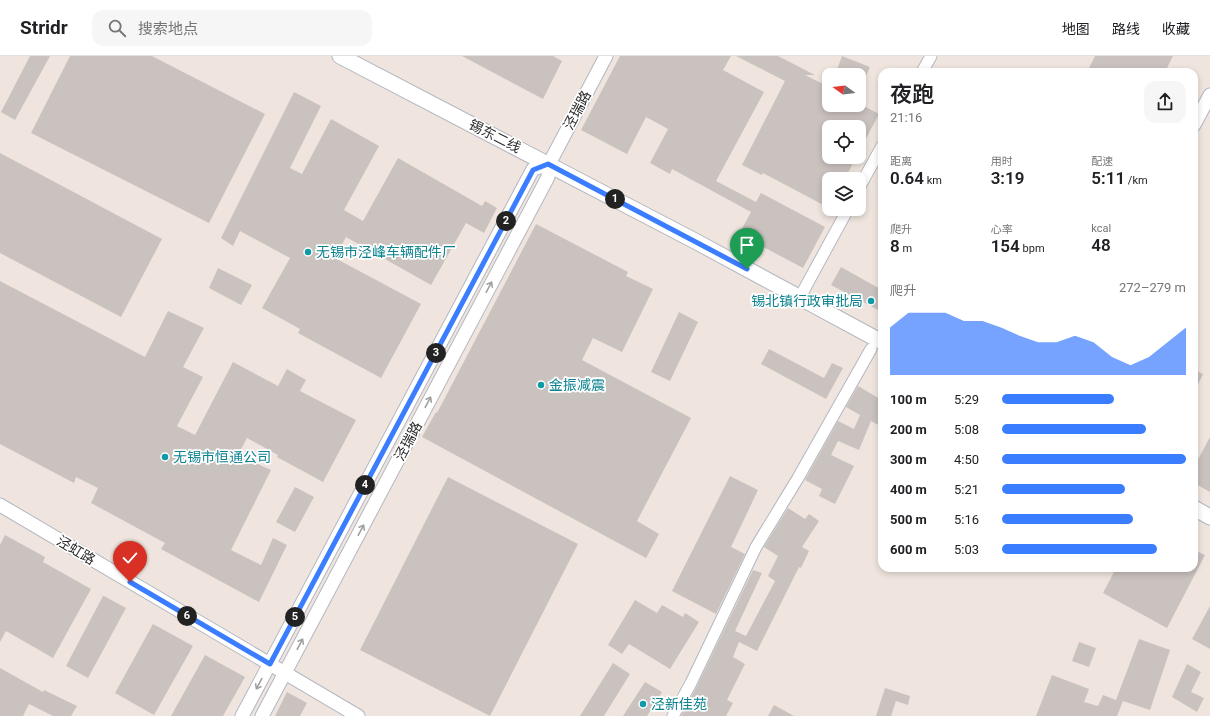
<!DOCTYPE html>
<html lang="zh">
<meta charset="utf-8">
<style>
body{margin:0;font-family:Roboto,"Noto Sans SC",sans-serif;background:#f6f6f6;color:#202124;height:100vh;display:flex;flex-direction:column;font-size:15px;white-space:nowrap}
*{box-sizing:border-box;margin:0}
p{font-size:13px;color:#757577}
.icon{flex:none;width:22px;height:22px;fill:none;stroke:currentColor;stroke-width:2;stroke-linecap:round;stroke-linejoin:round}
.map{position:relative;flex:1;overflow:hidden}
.details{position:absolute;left:878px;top:12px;width:320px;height:504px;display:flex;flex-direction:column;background:#fff;border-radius:12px;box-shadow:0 2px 6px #0003}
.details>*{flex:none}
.needle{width:26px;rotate:285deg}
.buttons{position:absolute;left:822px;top:12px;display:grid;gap:8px}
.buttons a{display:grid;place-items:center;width:44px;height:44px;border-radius:8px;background:#fff;box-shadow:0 2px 6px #0003;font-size:20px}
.pin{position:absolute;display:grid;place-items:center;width:34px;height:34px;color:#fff;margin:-41px -17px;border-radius:50% 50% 50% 0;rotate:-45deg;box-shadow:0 0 4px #0007}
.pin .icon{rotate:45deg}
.km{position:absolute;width:20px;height:20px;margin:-10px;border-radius:50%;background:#222;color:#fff;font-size:11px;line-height:20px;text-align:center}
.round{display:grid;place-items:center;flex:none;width:42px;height:42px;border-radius:12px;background:#f6f6f6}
.headline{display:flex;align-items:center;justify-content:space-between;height:68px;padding:0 12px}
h1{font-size:22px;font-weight:600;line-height:30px}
.stats{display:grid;grid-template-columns:repeat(3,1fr);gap:6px;height:68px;padding:4px 12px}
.stats div{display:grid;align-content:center}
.stats b{font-size:17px;font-weight:600}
.stats small{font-size:11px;font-weight:400}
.stats p{font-size:11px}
.chart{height:112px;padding:8px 12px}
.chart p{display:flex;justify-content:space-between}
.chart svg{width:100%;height:72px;margin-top:4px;fill:#3b7dff;opacity:.7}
ul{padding:0 12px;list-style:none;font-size:13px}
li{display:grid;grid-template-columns:64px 48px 1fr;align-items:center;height:30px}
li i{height:10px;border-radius:5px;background:#3b7dff}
header{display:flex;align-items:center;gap:24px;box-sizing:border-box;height:56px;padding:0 20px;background:#fff;border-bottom:1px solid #e0e0e0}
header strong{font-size:19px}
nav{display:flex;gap:22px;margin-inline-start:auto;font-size:14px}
.search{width:280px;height:36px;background:#f6f6f6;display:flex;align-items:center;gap:10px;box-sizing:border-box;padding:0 14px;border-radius:12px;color:#757577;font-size:15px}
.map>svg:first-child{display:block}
.building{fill:#cac2be}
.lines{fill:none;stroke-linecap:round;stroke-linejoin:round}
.minor-casing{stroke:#b2b7c1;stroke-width:13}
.tertiary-casing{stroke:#b2b7c1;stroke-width:15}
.secondary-casing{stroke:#b2b7c1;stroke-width:17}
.minor{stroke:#fff;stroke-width:11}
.tertiary{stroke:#fff;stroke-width:13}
.secondary{stroke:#fff;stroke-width:15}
.oneway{stroke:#a0a0a0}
.route-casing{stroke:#fff;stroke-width:8}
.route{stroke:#3b7dff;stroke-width:5}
.culture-dot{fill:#0f9aa8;stroke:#fff;stroke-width:1.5}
.labels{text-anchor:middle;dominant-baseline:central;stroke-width:3.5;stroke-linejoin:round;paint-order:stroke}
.street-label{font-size:14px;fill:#2c2c2c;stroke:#fff}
.culture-label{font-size:14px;fill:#0d838f;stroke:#fff;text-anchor:start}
</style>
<header>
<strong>Stridr</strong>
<div class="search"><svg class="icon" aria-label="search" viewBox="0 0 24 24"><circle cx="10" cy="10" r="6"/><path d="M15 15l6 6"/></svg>搜索地点</div>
<nav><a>地图</a><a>路线</a><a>收藏</a></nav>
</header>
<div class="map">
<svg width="1210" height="660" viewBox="0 0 1210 660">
<rect width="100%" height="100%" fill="#efe5de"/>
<path class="building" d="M30,0H50L15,64L1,56Z
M70,0H152L265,58L209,167L31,77Z
M462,0H553L562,5L543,43Z
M620,0H731L723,14L764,36L716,125L756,146L761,137L825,171L803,212L739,178L751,156L672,113L670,118L650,107L668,73L646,61L627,98L581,74Z
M736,0H778L815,19H805L829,31V49H862L879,58L859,96V71H829V101H856L845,123H829V152L763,117L762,119L742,109L785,25Z
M842,0L870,11L859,37V19H835Z
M1095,0H1173L1165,16H1087Z
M294,36L321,50L290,112L302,118L331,63L379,90L344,154L363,165L398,102L482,150L485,145L497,152L484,177L466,167L431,229L346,181L335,202L421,248L381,322L298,277L300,273L262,252L290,202L240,175L233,190L221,182Z
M0,97L162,183L121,261L0,197Z
M536,168L628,216L626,220L653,233L622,296L593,282L582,304L691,362L637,465L659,478L646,502L422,381L436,356L437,357Z
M841,211L882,234V256L831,229Z
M218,212L252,229L241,249L209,232Z
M0,225L145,301L168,255L204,272L183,311L203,321L177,370L195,379L233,306L278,330L287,313L306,324L300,335L356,364L323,426L277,401L278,399L247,382L238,399L271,414L231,494L261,509L273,482L287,489L259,546L161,493L165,487L91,447L98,432L76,421L74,427L0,388Z
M679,256L698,266L670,325L651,316Z
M769,293L824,322L832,307L843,312L826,343L761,308Z
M1194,314L1203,318L1194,337Z
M858,330L882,344V371L871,365L859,394L838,385L831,399L854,410L835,448L819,440L822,433L805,424L838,365L854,373L860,359L846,351Z
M1210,381V436L1194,427V411Z
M730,420L758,434L731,491L745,498L716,558L672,535Z
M448,421L578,488L490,660L360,594Z
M295,431L314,441L295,476L276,466Z
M788,452L805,463L809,458L819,465L802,491L809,495L801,512L799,511L757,595L739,586L733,601L745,608L727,644L733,647L726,660H681L697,630L753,514L762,517L735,575L746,580L775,525L768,520L778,500L764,491Z
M5,479L45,501L43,506L91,533L53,602L6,575L0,586V489Z
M1194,494L1205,499L1167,572L1103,537L1116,512H1194Z
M103,540H104L126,552L88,622L66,610Z
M635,544L657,557L662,549L683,561L685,557L699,566L670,613L629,588L622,598L608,589Z
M1210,550V593L1192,583Z
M153,568L193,590L154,659L115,637Z
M1139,583L1170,594L1150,654L1123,645L1117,660H1036L1052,619L1089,633L1084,646L1098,650L1103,639L1116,644Z
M1079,586L1096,592L1089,611L1072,605Z
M205,599L245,621L223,660H171Z
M613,607L630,618L604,660H580Z
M1187,608L1201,616L1191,636L1204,642L1197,656L1172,641Z
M0,612L43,636L44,634L77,650L71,660H53L29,648L23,660H0Z
M645,626L662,636L647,660H623Z
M885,632L910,640L908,649L896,645L891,660H876Z
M287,636L307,647L300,660H275Z
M774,649L794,660H768Z"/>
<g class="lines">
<g class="minor-casing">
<path id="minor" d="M922,16L931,0
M859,132L882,90
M800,241L848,153
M673,660L691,627L756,491L798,422L871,293"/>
</g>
<g class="tertiary-casing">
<path id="tertiary" d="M1194,69L1210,39
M0,449L358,660
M242,660L533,113L549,108
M262,660L548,121L549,108L606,0"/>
</g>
<g class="secondary-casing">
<path id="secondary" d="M340,0L695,185L882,286
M1194,452L1210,461"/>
</g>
<use href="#minor" class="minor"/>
<use href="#tertiary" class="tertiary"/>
<use href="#secondary" class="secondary"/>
</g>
<defs><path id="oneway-shaft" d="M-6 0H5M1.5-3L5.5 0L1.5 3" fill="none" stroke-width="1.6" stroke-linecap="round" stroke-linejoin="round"/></defs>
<g class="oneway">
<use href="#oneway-shaft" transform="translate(489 231) rotate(-62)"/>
<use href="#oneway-shaft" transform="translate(428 346) rotate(-62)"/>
<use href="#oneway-shaft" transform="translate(361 474) rotate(-62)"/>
<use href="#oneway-shaft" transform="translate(300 588) rotate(-62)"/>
<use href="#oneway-shaft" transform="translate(259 628) rotate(118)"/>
</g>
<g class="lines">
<g class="route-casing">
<path id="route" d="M130,526L270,608L533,114L548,108L747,213"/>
</g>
<use href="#route" class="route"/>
</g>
<g class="culture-dot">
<circle cx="308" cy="196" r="4"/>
<circle cx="871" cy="245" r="4"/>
<circle cx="541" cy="329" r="4"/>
<circle cx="165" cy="401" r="4"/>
<circle cx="643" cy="648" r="4"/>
</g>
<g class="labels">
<g class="street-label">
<text transform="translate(577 54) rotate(-62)">泾瑞路</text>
<text transform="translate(495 80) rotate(27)">锡东二线</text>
<text transform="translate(408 385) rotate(-62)">泾瑞路</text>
<text transform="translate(76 494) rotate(31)">泾虹路</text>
</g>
<g class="culture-label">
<text x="316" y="196">无锡市泾峰车辆配件厂</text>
<text x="863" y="245" text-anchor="end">锡北镇行政审批局</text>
<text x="549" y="329">金振减震</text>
<text x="173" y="401">无锡市恒通公司</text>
<text x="651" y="648">泾新佳苑</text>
</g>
</g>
</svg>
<div class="buttons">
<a><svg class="needle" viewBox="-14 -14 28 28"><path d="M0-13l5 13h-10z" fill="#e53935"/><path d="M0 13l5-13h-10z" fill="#757577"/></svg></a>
<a><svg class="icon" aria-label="locate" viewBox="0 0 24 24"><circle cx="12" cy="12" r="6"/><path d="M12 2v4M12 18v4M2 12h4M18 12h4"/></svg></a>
<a><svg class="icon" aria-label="layers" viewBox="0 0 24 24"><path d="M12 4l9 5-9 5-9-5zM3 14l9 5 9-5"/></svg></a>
</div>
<div class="pin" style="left:747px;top:213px;background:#1e9e55"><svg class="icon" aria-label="arrive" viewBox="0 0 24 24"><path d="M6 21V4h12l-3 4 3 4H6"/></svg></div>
<div class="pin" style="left:130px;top:526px;background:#d93025"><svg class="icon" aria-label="check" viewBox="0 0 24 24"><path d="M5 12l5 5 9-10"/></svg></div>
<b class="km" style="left:615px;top:143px">1</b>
<b class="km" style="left:506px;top:165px">2</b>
<b class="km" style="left:436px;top:297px">3</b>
<b class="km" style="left:365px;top:429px">4</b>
<b class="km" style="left:295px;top:561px">5</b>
<b class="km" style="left:187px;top:560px">6</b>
<section class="details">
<div class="headline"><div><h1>夜跑</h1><p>21:16</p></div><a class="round"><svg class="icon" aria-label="share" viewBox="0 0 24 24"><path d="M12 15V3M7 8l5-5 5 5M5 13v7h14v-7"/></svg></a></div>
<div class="stats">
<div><p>距离</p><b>0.64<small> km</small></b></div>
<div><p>用时</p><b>3:19</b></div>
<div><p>配速</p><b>5:11<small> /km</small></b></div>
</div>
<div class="stats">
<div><p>爬升</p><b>8<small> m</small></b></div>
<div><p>心率</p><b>154<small> bpm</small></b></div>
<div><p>kcal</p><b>48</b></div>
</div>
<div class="chart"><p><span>爬升</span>272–279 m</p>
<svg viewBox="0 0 160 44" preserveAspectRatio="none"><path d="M0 44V15L10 6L20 6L30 6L40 11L50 11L60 15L70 20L80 24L90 24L100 20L110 24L120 33L130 38L140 33L150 24L160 15V44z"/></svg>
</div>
<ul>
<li><b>100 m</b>5:29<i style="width:61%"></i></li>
<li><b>200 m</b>5:08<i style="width:78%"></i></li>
<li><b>300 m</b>4:50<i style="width:100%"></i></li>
<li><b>400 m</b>5:21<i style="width:67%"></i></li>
<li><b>500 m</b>5:16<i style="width:71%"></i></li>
<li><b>600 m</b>5:03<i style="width:84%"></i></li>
</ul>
</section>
</div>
